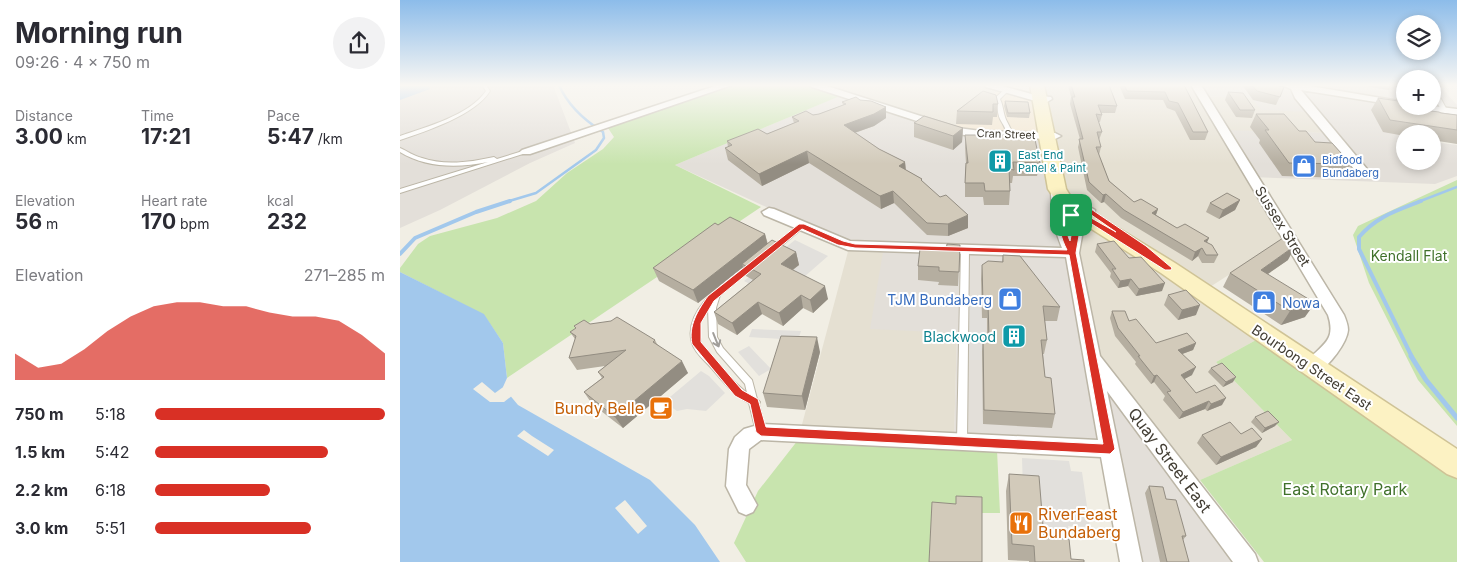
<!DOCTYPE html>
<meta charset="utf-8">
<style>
body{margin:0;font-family:Inter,sans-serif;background:#f2f2f3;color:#2b2b33;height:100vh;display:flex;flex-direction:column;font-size:19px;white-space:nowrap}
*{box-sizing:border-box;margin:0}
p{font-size:16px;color:#7c7c81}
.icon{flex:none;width:28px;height:28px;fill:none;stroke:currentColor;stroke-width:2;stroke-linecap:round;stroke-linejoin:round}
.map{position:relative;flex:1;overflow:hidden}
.details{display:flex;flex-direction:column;background:#fff;width:400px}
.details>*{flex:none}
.controls{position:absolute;left:996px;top:15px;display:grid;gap:10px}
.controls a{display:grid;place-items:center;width:45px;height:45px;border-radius:50%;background:#fff;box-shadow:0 2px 8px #0003;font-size:25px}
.pin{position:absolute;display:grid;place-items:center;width:42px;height:42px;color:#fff;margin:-21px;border-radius:10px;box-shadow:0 2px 8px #0006}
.round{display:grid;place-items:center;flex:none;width:52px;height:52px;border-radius:26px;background:#f2f2f3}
.summary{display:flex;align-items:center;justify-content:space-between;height:85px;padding:0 15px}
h1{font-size:28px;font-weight:700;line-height:38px}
.stats{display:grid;grid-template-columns:repeat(3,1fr);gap:8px;height:85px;padding:5px 15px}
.stats div{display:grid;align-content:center}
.stats b{font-size:21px;font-weight:700}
.stats small{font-size:14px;font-weight:400}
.stats p{font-size:14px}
.chart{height:140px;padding:10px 15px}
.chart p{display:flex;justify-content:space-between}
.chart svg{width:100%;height:90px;margin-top:5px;fill:#d93025;opacity:.7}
ul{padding:0 15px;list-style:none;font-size:16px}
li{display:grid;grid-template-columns:80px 60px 1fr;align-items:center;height:38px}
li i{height:12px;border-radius:6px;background:#d93025}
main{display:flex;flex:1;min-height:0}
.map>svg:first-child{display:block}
.residential{fill:#e5e0d2}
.commercial{fill:#f3e6cf}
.industrial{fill:#e3dfd9}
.green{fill:#c8e4ae}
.parking{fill:#e2e0dc}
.water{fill:#a2c8ec}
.pier{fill:#f1eee4}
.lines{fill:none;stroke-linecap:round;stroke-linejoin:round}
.stream-far2{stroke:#a2c8ec;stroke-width:2.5}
.stream-far1{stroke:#a2c8ec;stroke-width:4}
.stream{stroke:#a2c8ec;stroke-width:5}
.service-casing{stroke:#bcb6a7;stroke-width:2}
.minor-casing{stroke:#bcb6a7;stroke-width:3}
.secondary-casing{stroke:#cfc396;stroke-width:3}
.service{fill:#fff;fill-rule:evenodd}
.minor{fill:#fff;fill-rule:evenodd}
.secondary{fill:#fcf2c3;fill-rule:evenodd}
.wall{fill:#b5aea0}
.shaded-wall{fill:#938d82}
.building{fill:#d2caba;stroke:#938d82}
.oneway{stroke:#a19e9a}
.route{fill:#d93025;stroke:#fff;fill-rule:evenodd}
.labels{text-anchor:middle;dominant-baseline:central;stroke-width:4;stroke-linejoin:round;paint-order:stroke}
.far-street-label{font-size:11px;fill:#433e34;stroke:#fff}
.far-culture-label{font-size:11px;fill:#0d838f;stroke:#fff;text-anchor:start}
.far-shop-label{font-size:11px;fill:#366cbe;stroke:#fff;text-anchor:start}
.street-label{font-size:14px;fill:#433e34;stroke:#fff}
.park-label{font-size:14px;fill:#40712b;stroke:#fff}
.shop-label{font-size:14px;fill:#366cbe;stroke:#fff;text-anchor:end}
.culture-label{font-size:14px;fill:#0d838f;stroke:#fff;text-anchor:end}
.near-food-label{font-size:16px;fill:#c56008;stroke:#fff;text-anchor:end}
.near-street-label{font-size:16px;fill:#433e34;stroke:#fff}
.near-park-label{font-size:16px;fill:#40712b;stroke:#fff}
</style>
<main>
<section class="details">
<div class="summary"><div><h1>Morning run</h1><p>09:26 · 4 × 750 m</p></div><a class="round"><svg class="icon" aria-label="share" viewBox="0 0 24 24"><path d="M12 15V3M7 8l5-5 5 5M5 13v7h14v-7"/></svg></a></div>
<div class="stats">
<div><p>Distance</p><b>3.00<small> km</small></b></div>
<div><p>Time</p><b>17:21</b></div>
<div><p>Pace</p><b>5:47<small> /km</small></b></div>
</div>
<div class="stats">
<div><p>Elevation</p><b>56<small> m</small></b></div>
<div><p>Heart rate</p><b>170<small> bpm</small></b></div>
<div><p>kcal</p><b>232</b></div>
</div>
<div class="chart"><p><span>Elevation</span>271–285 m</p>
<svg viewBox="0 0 160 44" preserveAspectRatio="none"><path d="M0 44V31L10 38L20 36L30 29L40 20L50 13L60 8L70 6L80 6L90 8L100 8L110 11L120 13L130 13L140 15L150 22L160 31V44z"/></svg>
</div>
<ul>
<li><b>750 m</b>5:18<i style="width:100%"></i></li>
<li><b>1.5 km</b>5:42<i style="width:75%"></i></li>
<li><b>2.2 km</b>6:18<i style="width:50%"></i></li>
<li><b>3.0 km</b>5:51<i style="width:68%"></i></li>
</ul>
</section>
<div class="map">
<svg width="1057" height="562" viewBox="0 0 1057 562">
<rect width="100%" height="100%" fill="#f1eee4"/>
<path class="residential" d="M417,85H590L601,88L551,129Z
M641,85H795L802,96L852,98L911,112L929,133L824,131L894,246H874L802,292L856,340L816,362L892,440L791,484L693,358Z
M450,244L485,246L557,333L554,439L400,432Z"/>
<path class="commercial" d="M601,88L639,98L650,135L581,133L551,129Z"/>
<path class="industrial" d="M0,85H153L175,143L130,163L40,210L0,228Z
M795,85H1005V161H1032L1033,142L1057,145V176L1035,184L851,177L823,130L928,133L911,112L861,110L852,98L802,96Z
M1033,85H1039L1057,105V139L1032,106Z
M444,94L558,130L650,135L693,358L850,562H732L710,448L554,439L557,333L470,329L484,246L442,242L275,165Z"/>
<path class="green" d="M336,85H406L440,96L275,165L361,207L107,378L103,343L84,315L0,272V268L18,244L30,236L97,218L136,201L167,173L203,149L214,137L208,128Z
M1057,180V426L1018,380L969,283L953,235L958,226Z
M856,340L1057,479V562H864L800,480L892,440L816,362Z
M398,440L597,450L600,513H579L530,562H346L334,543L358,491Z"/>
<path class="parking" d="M395,240L428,256L379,299L344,281Z
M569,300L580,301V318L586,319V351H580V360H569Z
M352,329L401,331L398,340L349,337Z
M349,346L371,369L359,376L338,352Z
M301,371L309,376L325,393L306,411L287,409L277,411L264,402Z
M622,458L669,461L671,471L682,472L690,527L668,526L671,553L640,551L623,491Z"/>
<path class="water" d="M0,85H29L30,89L0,100Z
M0,272L84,314L103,343L107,378L103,387L118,405L250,480L295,525L320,562H0Z"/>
<path class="pier" d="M82,382L95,393L106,385L105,387L113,395L104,402H90L73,389Z
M124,430L132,436L154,450L148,456L117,436Z
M225,500L247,526L238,534L215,508Z"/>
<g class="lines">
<path class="stream-far2" d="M106,202L136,193L196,150L204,138L203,132C184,120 168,106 159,85
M1018,202L1057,187"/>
<path class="stream-far1" d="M0,254L15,238L76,212L110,201
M1012,357L959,249V237C977,216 996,211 1021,201"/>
<path class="stream" d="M1011,356L1026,380L1057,418"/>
<g class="service-casing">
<path id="service" d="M82,85H86L90,91C75,115 27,131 0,140V136C26,127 70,115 86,91Z
M1032,85L1034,86L1047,110L1046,111L1041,110L1032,92Z
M605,89L609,90L600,99C603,105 603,111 605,117C607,123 611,127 612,134L609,136L606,134C606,127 603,125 600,119C597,112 598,105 594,99Z
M0,148C7,151 14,156 22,158C45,166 71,162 94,157L97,159L126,150L129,152L0,193V189L88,162C58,168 26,168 0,152Z
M402,224L404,225L405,226L404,227L375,251H371L369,249L371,247Z
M563,247H565L569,249L567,441L565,444L562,445L559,444L557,441L561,249Z
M349,263H352L356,265L320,295L316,308L317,337L323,348L352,380L357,399L360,402L359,404L366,432L364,435L361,436L358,435L356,432L349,403C334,395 324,383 313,370C306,361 295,354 292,343C282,309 327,280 349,263ZM308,308L309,337L317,352L345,384L347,393L331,379L301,345L299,330L301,319Z"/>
</g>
<g class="minor-casing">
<path id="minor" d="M318,85H332L130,154H122L120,152L122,150Z
M410,85H424L558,128L581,131L655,133L661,136L655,139L581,137L557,134L412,87Z
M584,85H599L639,96L651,97L652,99L647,102H639L586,87Z
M791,85H801L944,315C946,320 948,325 948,330C947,343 929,366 918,372C914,374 911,373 907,372L904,367C916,345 938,345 928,315Z
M882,85H904L1005,102V106H1032L1057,109V115L901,90L967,169L969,172L963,176L959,175L895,98L891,89Z
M657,185L663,189L665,214L673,209L688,206L695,210L693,217L683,230L679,253L700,356L855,554L858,562H833L707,391L742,562H720L701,457L361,440L349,449L346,485L357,505L353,512L346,515L339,512L326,486L329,449L335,437L344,429L361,424L698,440L666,257L448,250L364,215L362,212L369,208L374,209L450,241L662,248C654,229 651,210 651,189ZM678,218L669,230L667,222Z"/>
</g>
<g class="secondary-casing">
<path id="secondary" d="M630,85H644L666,189L671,197L685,208L775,263L1057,449V478L1047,474L761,273L671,216L659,205L648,189Z"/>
</g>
<use href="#service" class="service"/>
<use href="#minor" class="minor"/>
<use href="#secondary" class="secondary"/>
</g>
<path class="wall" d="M668,85H699L717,106L715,113H701L702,115L700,122H698L702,132L699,140L701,147L699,155L709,181L734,202L758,209L756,215L777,228L809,238L807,242L818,255L814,263H802L798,256L792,261L721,218L704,202L701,203L687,190L678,147L680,139L670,104L671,97Z
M719,85H784L808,132L805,140H790L775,111L767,108L763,100L725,99Z
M844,85H876L884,87L876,105L853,100L843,86Z
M957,85H992L989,90Z
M583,91L598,104L597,117H593L592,125L556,124L557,111Z
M828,92L855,110L852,118L836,117L825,100Z
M978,98L1023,110L1041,113L1057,115V144L1032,140V134H1005V136L983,132L971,110Z
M460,100L486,107V118L474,126L455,133L479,149L505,162L506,170L522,179V181L568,228L548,236L527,235L494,203L481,209L409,163L362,186L328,160L325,148L328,147L327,141L367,134L394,123L392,117L419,114L443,105L442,102Z
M605,101L630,113L629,118L607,117L604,106Z
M856,114L899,131L915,142L951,164L943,178L882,176L859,143L860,140L850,127Z
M514,123L563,128L562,142L553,150L514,137Z
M565,135L640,163L637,176H613L612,183H610V191L609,205H584L583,197H565V177L566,163L565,148Z
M840,200L835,210L819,219L806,212L810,203Z
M318,225L365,234L368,244L396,252L399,265L393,270L428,299L413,313L403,308L383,326L362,314L337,335L318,324L314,312L353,280L346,276L343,267L298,303L259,281L253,268Z
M697,244L729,258L762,291L736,296L728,286L718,288L710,277L711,273L695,252Z
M560,245L558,286L538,285L539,282L518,280V266L546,250Z
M603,255L660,307L657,321H645L647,340L644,354H643L645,377L655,414L652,428L583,424L582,351L583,337H587V318H582L581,279L582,265L602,262Z
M888,260L868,274L905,317L881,325L823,287L830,273Z
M768,295L796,315L778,320L764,305Z
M712,311L729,321L756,343H796L793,350L782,354L792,375L784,379L796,393L822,405L807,411L805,409L779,419L763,400L765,396L754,382L751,384L735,364L736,362L715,336L710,318Z
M190,324L255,340L257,344L288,373L223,428L192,404L184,392L202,378L198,372L205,366L177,370L169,358L175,339L170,332Z
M420,352L405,410L367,407L363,393Z
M811,368L833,382L823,387L808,372Z
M855,417L875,426L862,433L851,422Z
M841,434L862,439L856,447L816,465L797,443L802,435Z
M609,474L644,538L671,559L684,562H629V561L608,560L606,491Z
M749,486L766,499L786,536L783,540L789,562H760L745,493Z"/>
<path class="shaded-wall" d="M486,107V118L474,126L445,136L444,125Z
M563,128L562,142L553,150V136Z
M407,151L409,163L362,186L359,174Z
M505,162L506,174L499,166Z
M493,191L494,203L481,209L480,196Z
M706,194L704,202L701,203L703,195Z
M840,200L835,210L819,219L823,210Z
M758,209L755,217L752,213Z
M568,215V228L548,236V224Z
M365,234L368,247L342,264L343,267L298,303L293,290Z
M809,238L805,246L801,249L798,256L792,261L795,252L804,241Z
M896,245L888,260L853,284L861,270Z
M396,252L399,265L384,276L381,264Z
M731,279L728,286L718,288L720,281Z
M765,283L762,291L736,296L739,289Z
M425,286L428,299L413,313L410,300Z
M401,295L403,308L383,326L379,313Z
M358,302L362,314L337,335L332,323Z
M915,303L905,317L881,325L890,311Z
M800,305L796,315L778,320L782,310Z
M417,337L420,352L405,410L402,396Z
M796,343L793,350L774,357L778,350Z
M282,361L288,373L223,428L215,417Z
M796,367L792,375L777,383L781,375Z
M757,375L754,382L751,384L754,376Z
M836,377L833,382L823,387L826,382Z
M826,398L822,405L807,411L811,404Z
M809,401L805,409L779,419L783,412Z
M879,422L875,426L862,433L865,428Z
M862,439L856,447L816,465L821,457Z"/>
<path class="building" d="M671,85H709L717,106L698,105L702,115L696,114L702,132H697L701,147H696L709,181L734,202L741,199L758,209L752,213L777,228L785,224L809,238L804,241L812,245L818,255H806L802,248L795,252L724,210L706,194L703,195L689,182L679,139H683L672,97H675Z
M724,85H784L808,132H793L778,103L769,101L765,92L727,91Z
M852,85H876L884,87L880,97L857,91Z
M583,91L596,95L598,104H593V112L557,111Z
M828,92L843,93L855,110H840Z
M456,97L460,100L471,101L486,107L474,114L444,125L479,149L505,162L499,166L522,179L521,180L540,197L546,195L568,215L548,224L527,223L493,191L480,196L407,151L359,174L325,148L332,145L327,141L358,129L367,134L399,121L392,117L406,111L413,115L419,114L446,104L442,102Z
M978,98L1005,102V106H1021L1023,110L1039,112L1041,113L1057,115V130L990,120Z
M605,101L628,102L630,113H608Z
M856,114H884L899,131H906L915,142L932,143L951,164L889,163L865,130H869Z
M524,116L563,128L553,136L514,123Z
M565,135H634L640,163L613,162L614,170L609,169L610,191H585L584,183H565L566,163H568Z
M827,193L840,200L823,210L810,203Z
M330,217L365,234L293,290L253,268L315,223L318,225Z
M883,238L896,245L861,270L915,303L890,311L830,273Z
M372,240L396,252L381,264L425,286L410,300L401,295L379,313L358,302L332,323L314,312L361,274L342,264Z
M714,241L729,258L741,257L765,283L739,289L731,279L720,281L712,269H716L697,244Z
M547,244L560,245L559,272L539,271V267L518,266L520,249L546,250Z
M603,255L620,256L660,307L643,306L647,340H641L645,377L651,378L655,414L584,410L583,337H589L588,304H583L582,265L588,261L603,262Z
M786,290L800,305L782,310L768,295Z
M712,311H725L729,321L736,319L756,343L787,333L796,343L778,350L796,367L781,375L796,393L815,385L826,398L811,404L809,401L783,412L767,392L771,391L757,375L754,376L738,356H740L718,328Z
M217,317L255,340L253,342L282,361L215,417L184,392L204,377L198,372L226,350L169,358L176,336L170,332L176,328L174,326L184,320L190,324L211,321Z
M381,336L417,337L402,396L363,393Z
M822,363L836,377L826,382L811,368Z
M868,411L879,422L865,428L855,417Z
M830,422L841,434L852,428L862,439L821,457L802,435Z
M609,474L639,476L644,538L669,539L671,559L684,560V562H635L634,546L612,544Z
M749,486L763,487L766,499L776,500L786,536H782L789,562H767Z
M556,496L582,497V562H529L532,502L556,504Z"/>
<defs><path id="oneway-shaft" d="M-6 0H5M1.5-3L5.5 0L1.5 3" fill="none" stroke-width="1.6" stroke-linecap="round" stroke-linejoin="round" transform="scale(1.25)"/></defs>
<use class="oneway" href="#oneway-shaft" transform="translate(316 340) rotate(68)"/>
<linearGradient id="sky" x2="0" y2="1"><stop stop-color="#8cbcea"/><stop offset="0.52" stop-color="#f9f7f3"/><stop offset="1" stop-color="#f9f7f3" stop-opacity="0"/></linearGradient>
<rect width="1057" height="164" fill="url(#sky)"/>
<path class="route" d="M688,207L746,246L772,268L771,270H765L687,221L680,230L676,253L715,449L710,454L361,436L356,432L350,404L335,396L292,344C288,326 298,310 308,296L399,224H404L443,241L455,244L667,250C654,224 660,215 688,207ZM687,212L716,232L686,215L672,230L670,241C662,224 672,217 687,212ZM402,229L438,245L455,248L669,255L703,444L366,427L358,399L342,390L301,342V323L314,301Z"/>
<defs>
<g id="building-square" transform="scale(1.25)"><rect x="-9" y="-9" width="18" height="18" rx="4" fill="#0f9aa8" stroke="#fff"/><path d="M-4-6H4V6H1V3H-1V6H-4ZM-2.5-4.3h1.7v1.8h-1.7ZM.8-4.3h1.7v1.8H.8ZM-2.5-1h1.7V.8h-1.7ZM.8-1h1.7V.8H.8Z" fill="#fff"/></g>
<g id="shop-square" transform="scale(1.25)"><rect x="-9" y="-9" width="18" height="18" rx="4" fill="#3f7fe0" stroke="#fff"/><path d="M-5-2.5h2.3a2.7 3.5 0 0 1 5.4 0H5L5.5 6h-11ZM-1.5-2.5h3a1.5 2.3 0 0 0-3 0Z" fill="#fff"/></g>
<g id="cafe-square" transform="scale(1.25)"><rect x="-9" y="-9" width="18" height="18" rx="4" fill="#e8710a" stroke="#fff"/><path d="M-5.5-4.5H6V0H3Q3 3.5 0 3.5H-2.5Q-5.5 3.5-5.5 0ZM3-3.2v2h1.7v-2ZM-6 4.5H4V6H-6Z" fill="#fff"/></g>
<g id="restaurant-square" transform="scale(1.25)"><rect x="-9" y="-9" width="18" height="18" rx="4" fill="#e8710a" stroke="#fff"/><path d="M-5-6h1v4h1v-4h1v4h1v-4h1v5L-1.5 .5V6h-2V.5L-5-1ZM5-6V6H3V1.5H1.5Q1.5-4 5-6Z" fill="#fff"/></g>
</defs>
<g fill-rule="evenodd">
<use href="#building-square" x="600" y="161"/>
<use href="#shop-square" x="904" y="166"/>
<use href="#shop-square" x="610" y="299"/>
<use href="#shop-square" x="864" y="302"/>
<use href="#building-square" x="614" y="336"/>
<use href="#cafe-square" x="261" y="408"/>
<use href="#restaurant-square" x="621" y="523"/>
</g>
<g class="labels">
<g class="far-street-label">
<text transform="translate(606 134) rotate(2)">Cran Street</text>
</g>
<g class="far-culture-label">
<text x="618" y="155">East End<tspan x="618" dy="13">Panel &amp; Paint</tspan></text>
</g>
<g class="far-shop-label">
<text x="922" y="160">Bidfood<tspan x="922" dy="13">Bundaberg</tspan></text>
</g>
<g class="street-label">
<text transform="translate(883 226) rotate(58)">Sussex Street</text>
<text transform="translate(912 367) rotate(34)">Bourbong Street East</text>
</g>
<g class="park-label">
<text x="1009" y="255">Kendall Flat</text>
</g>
<g class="shop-label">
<text x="592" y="299">TJM Bundaberg</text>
<text x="882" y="302" text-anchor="start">Nowa</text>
</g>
<g class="culture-label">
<text x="596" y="336">Blackwood</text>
</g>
<g class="near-food-label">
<text x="244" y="408">Bundy Belle</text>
<text x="638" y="514" text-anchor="start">RiverFeast<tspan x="638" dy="18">Bundaberg</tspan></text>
</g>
<g class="near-street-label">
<text transform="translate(770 460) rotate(53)">Quay Street East</text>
</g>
<g class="near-park-label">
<text x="945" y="489">East Rotary Park</text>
</g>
</g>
</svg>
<div class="controls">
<a><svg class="icon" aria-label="layers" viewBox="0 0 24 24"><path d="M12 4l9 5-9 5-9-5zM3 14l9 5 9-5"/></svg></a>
<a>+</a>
<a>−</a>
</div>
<div class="pin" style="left:671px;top:215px;background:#1e9e55"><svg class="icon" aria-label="arrive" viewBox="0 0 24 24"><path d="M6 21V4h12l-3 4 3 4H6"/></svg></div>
</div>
</main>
